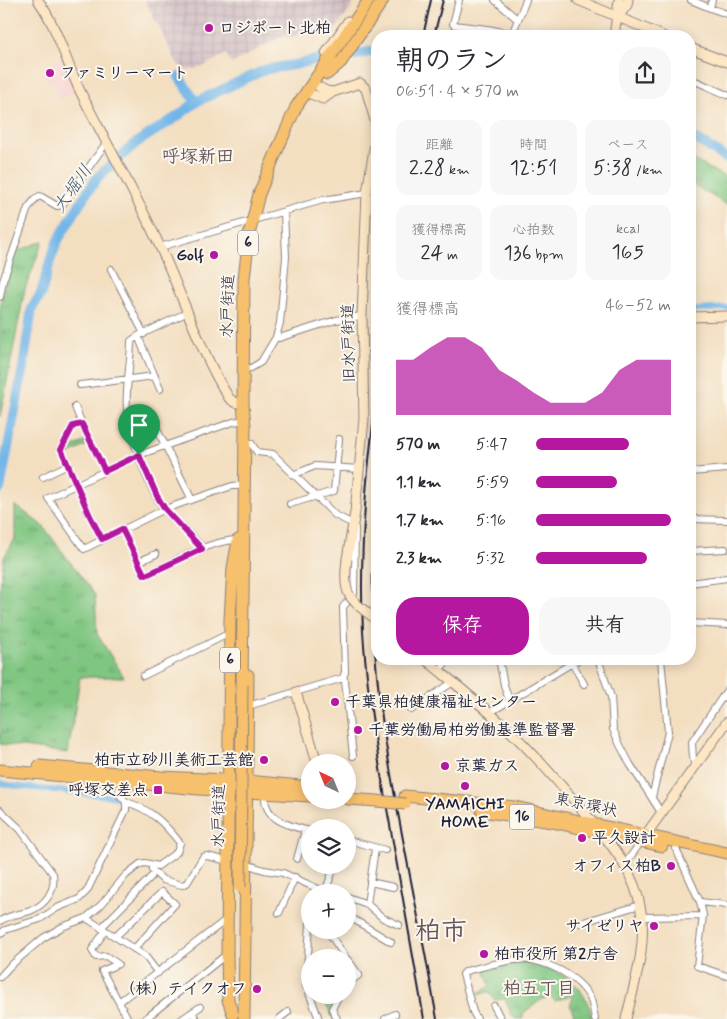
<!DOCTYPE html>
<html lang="ja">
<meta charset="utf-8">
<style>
body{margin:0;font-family:Mynerve,"Klee One",sans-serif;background:#f7f7f7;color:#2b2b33;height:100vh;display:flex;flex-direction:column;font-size:19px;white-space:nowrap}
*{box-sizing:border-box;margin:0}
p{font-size:16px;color:#7c7c81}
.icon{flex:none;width:28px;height:28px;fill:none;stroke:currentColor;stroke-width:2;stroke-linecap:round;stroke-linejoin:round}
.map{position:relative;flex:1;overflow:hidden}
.panel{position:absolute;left:371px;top:30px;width:325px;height:635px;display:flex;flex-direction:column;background:#fff;border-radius:20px;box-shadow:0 2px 12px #0003}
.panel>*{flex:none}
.needle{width:32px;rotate:317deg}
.fabs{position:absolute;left:301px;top:754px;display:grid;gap:10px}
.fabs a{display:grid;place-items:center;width:55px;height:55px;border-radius:50%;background:#fff;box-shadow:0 2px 12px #0003;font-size:25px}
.pin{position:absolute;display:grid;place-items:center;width:42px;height:42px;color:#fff;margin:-51px -21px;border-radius:50% 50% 50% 0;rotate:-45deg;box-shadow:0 0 5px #0007}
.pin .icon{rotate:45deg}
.round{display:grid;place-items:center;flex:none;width:52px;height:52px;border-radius:20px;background:#f7f7f7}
.summary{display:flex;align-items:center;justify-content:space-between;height:85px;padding:0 25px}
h1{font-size:28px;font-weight:600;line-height:38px}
.figures{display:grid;grid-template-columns:repeat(3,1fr);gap:8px;height:85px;padding:5px 25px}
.figures div{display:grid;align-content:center;border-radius:12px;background:#f7f7f7;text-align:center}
.figures b{font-size:21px;font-weight:600}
.figures small{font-size:14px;font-weight:400}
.figures p{font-size:14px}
.chart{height:140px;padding:10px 25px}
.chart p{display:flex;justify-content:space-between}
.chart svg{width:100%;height:90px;margin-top:5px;fill:#b5179e;opacity:.7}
.action{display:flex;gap:10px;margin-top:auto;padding:10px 25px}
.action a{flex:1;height:58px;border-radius:20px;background:#b5179e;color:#fff;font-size:20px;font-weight:600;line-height:58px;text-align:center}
.action a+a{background:#f7f7f7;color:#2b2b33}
ul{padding:0 25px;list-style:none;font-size:16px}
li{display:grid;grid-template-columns:80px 60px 1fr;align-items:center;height:38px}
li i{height:12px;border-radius:6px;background:#b5179e}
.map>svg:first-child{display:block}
.built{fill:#f7d0ce}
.industrial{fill:url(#industrial-grid)}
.park{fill:url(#park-tufts);stroke:#50745e}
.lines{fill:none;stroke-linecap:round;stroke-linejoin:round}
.canal{stroke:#72b6e8;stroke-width:5.5}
.river{stroke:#72b6e8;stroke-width:10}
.street-casing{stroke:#8a807e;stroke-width:8}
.secondary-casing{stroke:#8a807e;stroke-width:11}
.highway-casing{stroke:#8a807e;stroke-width:13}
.street{stroke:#fff;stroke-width:6}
.secondary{stroke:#fce6c4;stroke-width:9}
.highway{stroke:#f7c06c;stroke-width:11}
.rail{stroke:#22223b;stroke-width:2}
.secondary-bridge-casing{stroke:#8a807e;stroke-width:11;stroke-linecap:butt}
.highway-bridge-casing{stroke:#8a807e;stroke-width:13;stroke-linecap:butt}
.secondary-bridge{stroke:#fce6c4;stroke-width:9}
.highway-bridge{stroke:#f7c06c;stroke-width:11}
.route-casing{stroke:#fff;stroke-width:10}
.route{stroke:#b5179e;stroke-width:6}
.poi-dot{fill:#b5179e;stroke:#fbf7ec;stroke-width:2}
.labels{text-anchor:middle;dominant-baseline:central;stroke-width:4;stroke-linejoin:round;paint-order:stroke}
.shield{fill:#fbf7ec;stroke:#636270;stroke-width:1}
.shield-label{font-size:15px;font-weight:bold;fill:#22223b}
.poi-label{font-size:16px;font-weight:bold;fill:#22223b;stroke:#fbf7ec;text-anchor:start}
.street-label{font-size:16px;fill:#22223b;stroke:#fbf7ec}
.neighbourhood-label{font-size:18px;font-weight:bold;fill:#67545d;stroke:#fbf7ec}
.water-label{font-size:18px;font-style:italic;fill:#3e5678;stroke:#fbf7ec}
.town-label{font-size:26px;font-weight:bold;fill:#67545d;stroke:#fbf7ec}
</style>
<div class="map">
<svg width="727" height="1019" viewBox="0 0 727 1019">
<defs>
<pattern id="industrial-grid" width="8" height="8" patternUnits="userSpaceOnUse" patternTransform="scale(1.25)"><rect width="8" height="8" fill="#d2bec4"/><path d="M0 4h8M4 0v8" fill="none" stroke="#b4a3a9"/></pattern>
<pattern id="park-tufts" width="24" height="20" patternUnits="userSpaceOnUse" patternTransform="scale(1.25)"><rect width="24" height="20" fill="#7fc681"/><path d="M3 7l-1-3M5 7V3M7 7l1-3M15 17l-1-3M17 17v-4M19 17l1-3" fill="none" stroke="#68a06b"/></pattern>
</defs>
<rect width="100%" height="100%" fill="#fbf7ec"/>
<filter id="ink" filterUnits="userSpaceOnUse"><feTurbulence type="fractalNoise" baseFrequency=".02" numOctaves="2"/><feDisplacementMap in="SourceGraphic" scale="10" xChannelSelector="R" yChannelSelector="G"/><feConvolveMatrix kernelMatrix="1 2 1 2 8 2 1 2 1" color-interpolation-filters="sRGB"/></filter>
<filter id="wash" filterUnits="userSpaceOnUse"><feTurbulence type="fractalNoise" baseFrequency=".0096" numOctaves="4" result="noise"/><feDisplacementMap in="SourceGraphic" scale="20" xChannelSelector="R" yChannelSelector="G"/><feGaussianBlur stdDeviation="1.12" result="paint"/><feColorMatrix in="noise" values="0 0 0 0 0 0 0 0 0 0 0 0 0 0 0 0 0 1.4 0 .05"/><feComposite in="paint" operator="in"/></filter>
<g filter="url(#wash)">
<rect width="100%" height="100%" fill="#f3dec0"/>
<path class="built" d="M62,57L74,91L59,100L51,81L48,82L43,68Z"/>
<path class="industrial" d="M145,0H355L350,10L332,33L319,35L309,28L290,38L284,35L231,64L226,54L204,66L189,70L184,69L177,63Z"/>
<path class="park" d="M690,158L727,178V205L690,183Z
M43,241L25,289L0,417V308L5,282L15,252Z
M89,439L92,443L65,456L63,452Z
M15,505L43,526L95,595L97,634L124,677H80L68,753L0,744V587L4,557L15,539Z
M531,960C562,973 586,983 592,1019H569L572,1018L574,1015L570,1005L573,997L572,995L555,1001L550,996L541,1000L523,1013V1019H515L511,1014L505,999L495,1000L490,993L487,992L479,995L478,993L490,986L485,973L486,968L510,962Z
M322,995H336L334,1019H333Z"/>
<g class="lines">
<path class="canal" d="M690,310L727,308
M0,783L14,786L117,797"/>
<path class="river" d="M179,77L196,102
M690,135L727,159
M0,489L23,368L32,308L41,294L51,258L58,240L86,194L98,177L136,143L178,116L196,102L249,77L267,69L294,65L327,57L350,56L378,50"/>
</g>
</g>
<g filter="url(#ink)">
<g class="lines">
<g class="street-casing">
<path id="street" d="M459,0L453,24L454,25L487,29L525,36
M495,0L517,19
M691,0L710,8L712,0
M710,8L727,14
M512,34L526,0
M690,80L691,79L727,95
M160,247L323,200L367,193
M111,269L144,334
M0,297L3,281L28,208L36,198L40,196L57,206L62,205L104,146L107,144
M188,312L138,336L131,341C131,364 125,387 127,410C129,435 149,490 165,510C177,524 192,534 203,549
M138,336L160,389
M276,337L279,338L336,320L362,316
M243,369L251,368L261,362L276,337L280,323L286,257L284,212
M80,385L155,376
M75,407L82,424L73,426L61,449L90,516L102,539
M82,424L105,471
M157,429L192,500
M245,441L251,443L257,452L273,454L335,515L353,524
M690,472L727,469
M293,475L315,466L360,469
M43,477L68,465
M239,486H232L165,509L84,549L48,498L139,455L233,422L239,421
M290,504L334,491L339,439
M690,519L727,520
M122,529L144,574L146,575C172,563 209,540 238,540
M690,551L725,549
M138,562L156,554
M690,583L727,578
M690,623L727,625
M499,659L504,685L509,700
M570,659L584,684
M598,659L611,697L613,729L620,745L630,764L662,814
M439,670L449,659
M143,676L230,633
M343,678L345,681L353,756
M248,706L343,678L345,672L343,607L354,594L355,528
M411,710L453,682
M489,713L579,659
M697,764L693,760L692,742L727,690
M265,794C263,820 289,826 310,831
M652,797L668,732L661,659
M0,810L20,829L53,874C56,891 45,905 30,911C18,915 12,914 0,921
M348,840L385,850
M676,849L700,902L703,915L697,966L727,976
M297,859L305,830
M246,864L264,870L283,873L325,892H337
M625,864L641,842
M152,865V870L163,880L182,885L187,883L203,857L207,856L228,861
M370,882L393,887
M325,892L335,865
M348,897L367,904L383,918L399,925
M700,902L727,905
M367,904L375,849
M279,913L295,877
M348,916L391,942
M642,917L703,916
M86,918L145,956L158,973
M580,923L640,905
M310,924L306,985L319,1019
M101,928L151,877
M327,930L346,958
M105,931L92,950L96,957L106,956L118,964L102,971L128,1019
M0,934L5,930L40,919L57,908L79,899L87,891L126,810V802L119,794V790
M115,937L162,892L175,904L134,949
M348,960L359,975L348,983
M0,977L9,967L43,938L62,927L86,918L101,905L126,875L140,864L145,863L158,866L177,852L180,843C165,824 151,809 126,802
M119,1002L227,919
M494,1006L501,1019
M192,1012L196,1019
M145,1019L227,954
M182,1019L200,1007
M279,1019L288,1012
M337,1019L332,1009L339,995
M385,1019L395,1014
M477,1019L473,1012L463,974L466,971C482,967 499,962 515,960C541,956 580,976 591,1000C593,1006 594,1013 595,1019"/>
</g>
<g class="secondary-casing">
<path id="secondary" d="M38,0C58,28 66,63 81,93C107,145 137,196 161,249C184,299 200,352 229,398L234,402L243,404
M578,0L663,36
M618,17L627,5L628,0
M614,36L619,0
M690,48L727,62
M326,53L348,21
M319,87L326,91L333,92
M306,92L323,99L333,92L360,83L366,89L376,124V137L367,193L362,316L364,419L355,512L347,559
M690,317L727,316
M425,659C455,684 486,708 514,735C537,757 557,781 578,805C605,837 635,868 641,911C647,946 634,985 626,1019
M296,692L317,762
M642,840L727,722"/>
</g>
<g class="highway-casing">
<path id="highway" d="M327,74L341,62L383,0
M242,685L245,426L243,404L244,279L249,235L259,194L273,160L296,107L369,0
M39,766L162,777L247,781L310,787
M0,770L199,789L310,796
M405,796L515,807L727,853
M348,799L377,801
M482,811L552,822L662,846
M233,1014L228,1000L227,954L230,619L233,568L238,540
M244,1019L248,675"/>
</g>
<use href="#street" class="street"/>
<use href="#secondary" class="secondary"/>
<use href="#highway" class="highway"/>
<path class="rail" d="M423,36L431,0
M434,36L443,0
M378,386C367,467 359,548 363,631C367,696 378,761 390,825C401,890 413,954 424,1019
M378,468C371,546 370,624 380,702C385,745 393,787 401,829C413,892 426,956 437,1019"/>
<g class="secondary-bridge-casing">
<path id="secondary-bridge" d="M347,559C342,597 349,598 378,621"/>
</g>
<g class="highway-bridge-casing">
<path id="highway-bridge" d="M377,801L405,804
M240,887L242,685"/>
</g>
<use href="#secondary-bridge" class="secondary-bridge"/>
<use href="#highway-bridge" class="highway-bridge"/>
</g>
</g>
<g class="lines" filter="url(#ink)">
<g class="route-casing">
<path id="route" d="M82,424L105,471L139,455L157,496L165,509L202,549L146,575L144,574L122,529L102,539L90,516L61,449L73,426Z"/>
</g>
<use href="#route" class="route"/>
</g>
<g class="poi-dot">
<circle cx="209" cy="28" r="5"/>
<circle cx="50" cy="73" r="5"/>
<circle cx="214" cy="255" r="5"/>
<circle cx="335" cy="702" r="5"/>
<circle cx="358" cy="730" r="5"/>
<circle cx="264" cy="760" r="5"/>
<circle cx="445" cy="766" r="5"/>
<circle cx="465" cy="786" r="5"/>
<rect x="153" y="785" width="10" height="10" rx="2.5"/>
<circle cx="582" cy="838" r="5"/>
<circle cx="671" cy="866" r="5"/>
<circle cx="654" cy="926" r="5"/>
<circle cx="484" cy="954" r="5"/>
<circle cx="257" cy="989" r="5"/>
</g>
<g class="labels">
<g class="shield">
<rect x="238" y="230.5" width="20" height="25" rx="4"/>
<rect x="220" y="647.5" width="20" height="25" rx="4"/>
<rect x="509.5" y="804.5" width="25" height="25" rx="4"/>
</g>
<g class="shield-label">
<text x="248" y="243">6</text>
<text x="230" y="660">6</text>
<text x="522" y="817">16</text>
</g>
<g class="poi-label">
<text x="219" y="28">ロジポート北柏</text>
<text x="60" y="73">ファミリーマート</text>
<text x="204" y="255" text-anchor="end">Golf</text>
<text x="345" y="702">千葉県柏健康福祉センター</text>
<text x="368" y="730">千葉労働局柏労働基準監督署</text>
<text x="254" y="760" text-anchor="end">柏市立砂川美術工芸館</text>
<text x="455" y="766">京葉ガス</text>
<text x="148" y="790" text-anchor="end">呼塚交差点</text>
<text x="465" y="804" text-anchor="middle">YAMAICHI<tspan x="465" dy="18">HOME</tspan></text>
<text x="592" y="838">平久設計</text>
<text x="661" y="866" text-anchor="end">オフィス柏B</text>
<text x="644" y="926" text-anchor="end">サイゼリヤ</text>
<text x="494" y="954">柏市役所 第2庁舎</text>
<text x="247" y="989" text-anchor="end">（株）テイクオフ</text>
</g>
<g class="street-label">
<text transform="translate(228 306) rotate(-88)">水戸街道</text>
<text transform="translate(349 343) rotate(-91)">旧水戸街道</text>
<text transform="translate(586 805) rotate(12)">東京環状</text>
<text transform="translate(219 816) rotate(-89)">水戸街道</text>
</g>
<g class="neighbourhood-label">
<text x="198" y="157">呼塚新田</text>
<text x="539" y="989">柏五丁目</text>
</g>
<g class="water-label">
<text transform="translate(73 189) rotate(-55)">大堀川</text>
</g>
<g class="town-label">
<text x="441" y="932">柏市</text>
</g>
</g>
</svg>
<div class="fabs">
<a><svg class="needle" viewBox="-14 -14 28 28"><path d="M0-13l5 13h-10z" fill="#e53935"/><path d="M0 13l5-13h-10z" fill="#7c7c81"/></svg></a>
<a><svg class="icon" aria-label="layers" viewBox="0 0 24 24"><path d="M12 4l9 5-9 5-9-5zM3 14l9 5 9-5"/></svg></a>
<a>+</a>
<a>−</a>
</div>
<div class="pin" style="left:139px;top:455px;background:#1e9e55"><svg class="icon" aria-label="arrive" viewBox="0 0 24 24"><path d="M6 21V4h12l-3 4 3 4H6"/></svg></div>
<section class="panel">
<div class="summary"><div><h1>朝のラン</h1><p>06:51 · 4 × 570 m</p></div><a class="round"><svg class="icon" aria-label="share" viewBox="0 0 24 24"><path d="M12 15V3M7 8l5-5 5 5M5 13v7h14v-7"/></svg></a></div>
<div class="figures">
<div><p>距離</p><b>2.28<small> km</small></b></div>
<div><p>時間</p><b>12:51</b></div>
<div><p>ペース</p><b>5:38<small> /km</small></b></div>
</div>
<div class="figures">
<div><p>獲得標高</p><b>24<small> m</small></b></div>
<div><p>心拍数</p><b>136<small> bpm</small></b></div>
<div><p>kcal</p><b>165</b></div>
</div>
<div class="chart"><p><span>獲得標高</span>46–52 m</p>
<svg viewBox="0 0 160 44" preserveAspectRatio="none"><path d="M0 44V17L10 17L20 11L30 6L40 6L50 11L60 22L70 27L80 33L90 38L100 38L110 38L120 33L130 22L140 17L150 17L160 17V44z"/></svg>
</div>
<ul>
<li><b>570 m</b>5:47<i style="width:69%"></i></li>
<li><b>1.1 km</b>5:59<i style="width:60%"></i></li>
<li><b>1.7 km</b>5:16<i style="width:100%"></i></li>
<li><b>2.3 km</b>5:32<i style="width:82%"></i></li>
</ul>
<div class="action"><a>保存</a><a>共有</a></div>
</section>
</div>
